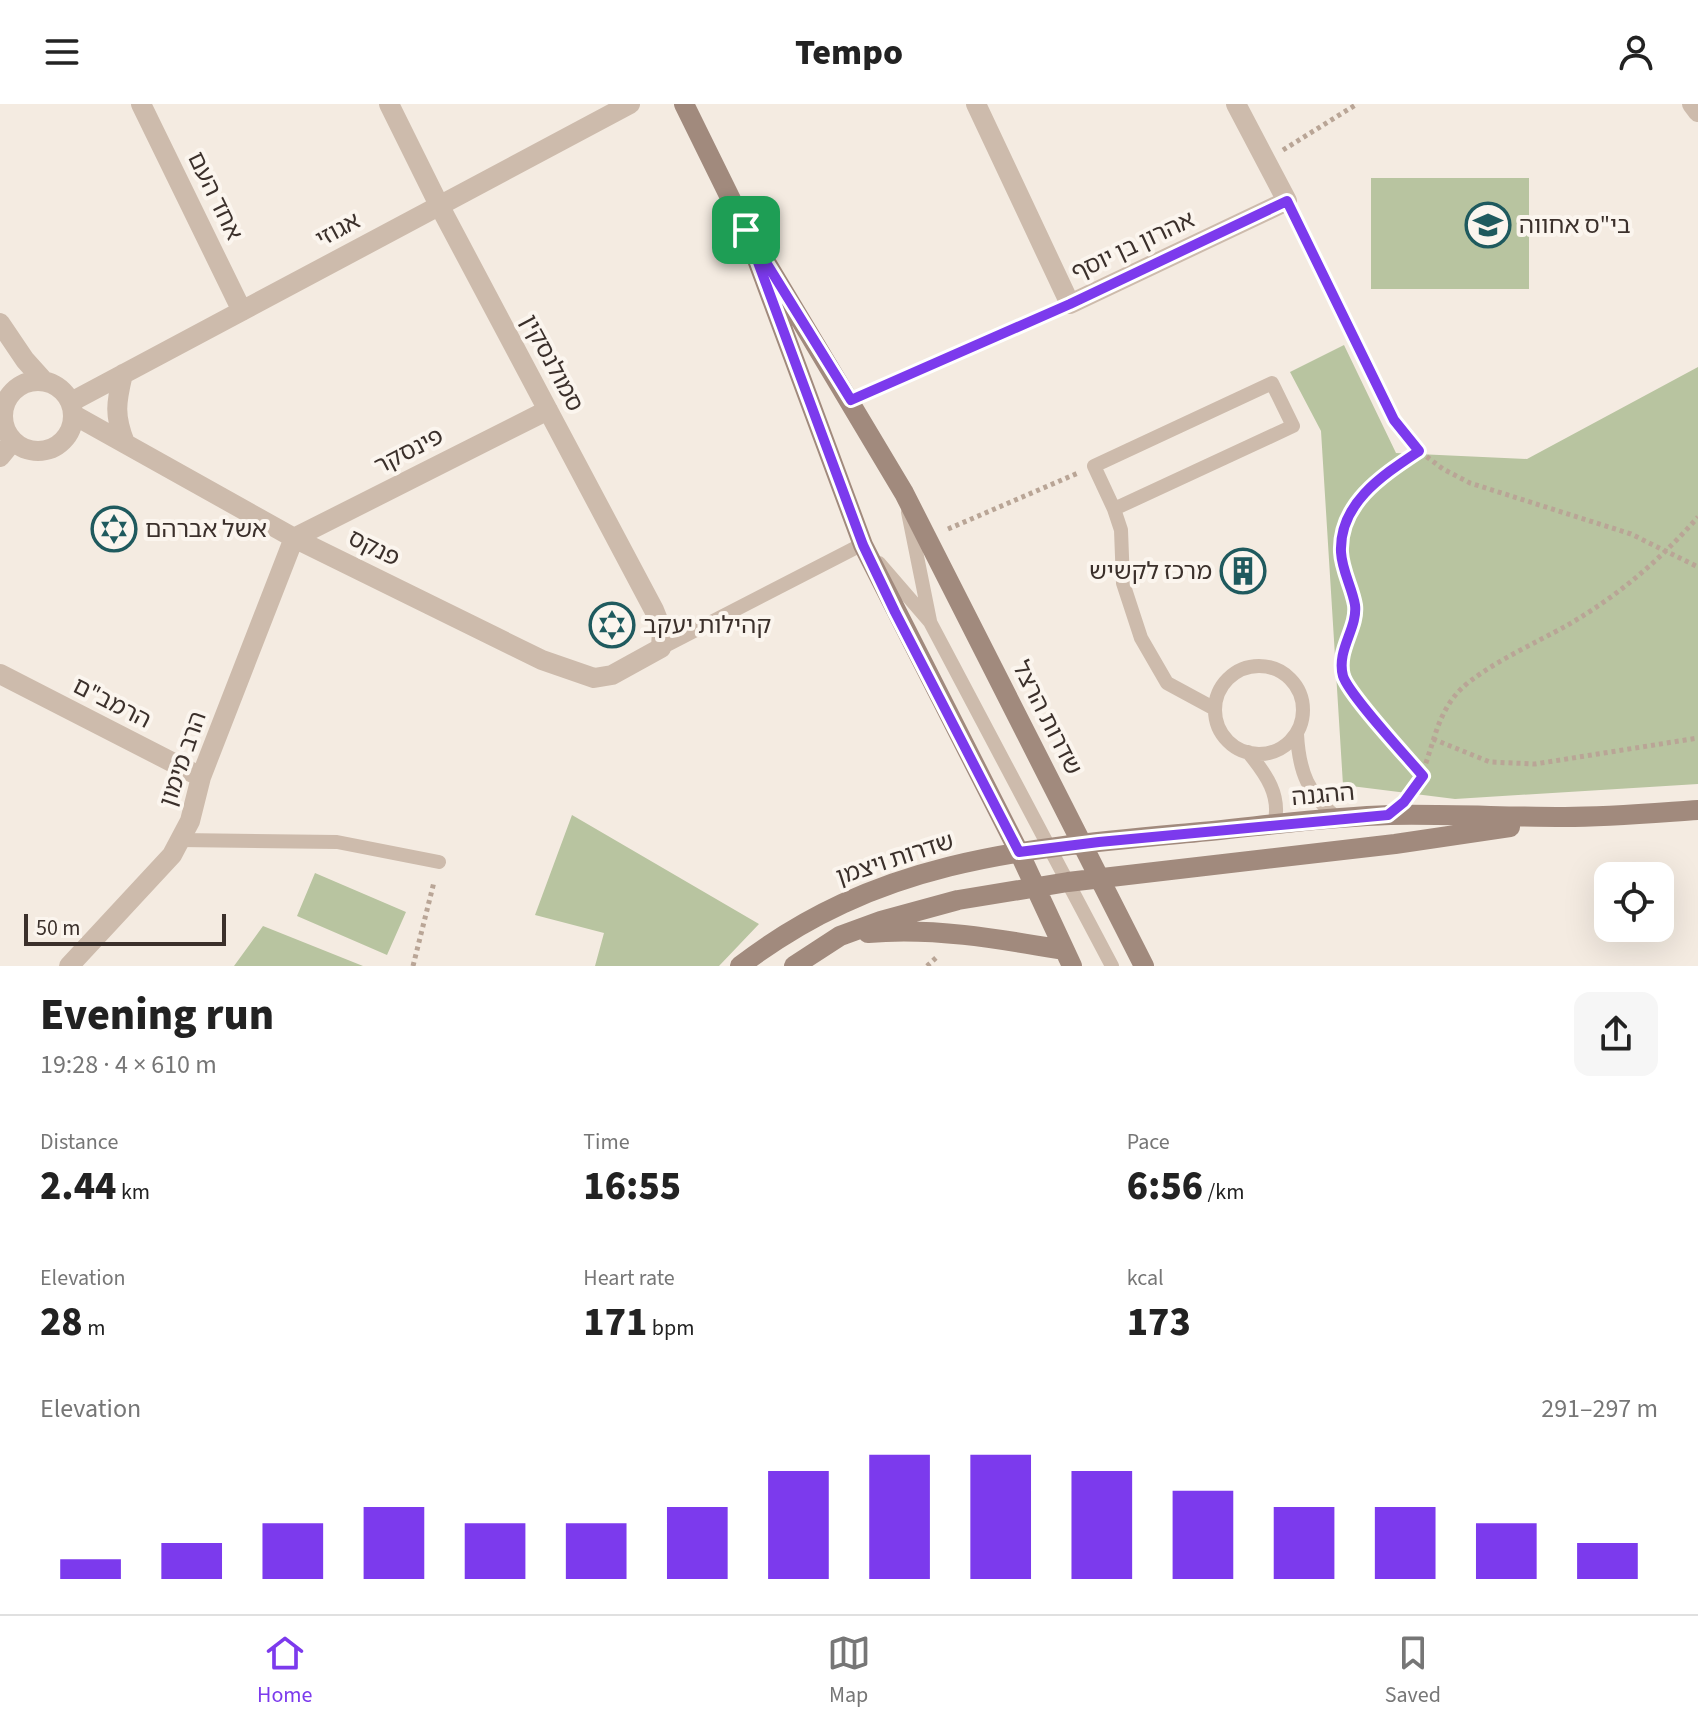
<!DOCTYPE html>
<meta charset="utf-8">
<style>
body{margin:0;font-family:"Source Sans 3","Noto Sans Hebrew",sans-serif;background:#f6f6f6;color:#222;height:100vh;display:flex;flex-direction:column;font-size:30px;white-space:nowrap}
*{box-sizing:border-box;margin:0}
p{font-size:26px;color:#767676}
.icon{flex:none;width:44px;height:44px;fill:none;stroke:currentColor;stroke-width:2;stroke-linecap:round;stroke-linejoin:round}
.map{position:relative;height:862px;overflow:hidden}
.side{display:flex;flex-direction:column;background:#fff;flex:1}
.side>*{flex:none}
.controls{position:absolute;left:1594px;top:758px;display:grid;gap:16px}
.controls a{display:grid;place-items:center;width:80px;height:80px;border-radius:16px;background:#fff;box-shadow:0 8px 32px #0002;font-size:40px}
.scale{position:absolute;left:24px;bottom:20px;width:202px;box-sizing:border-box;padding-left:8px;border:4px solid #3b302b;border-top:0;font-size:22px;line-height:28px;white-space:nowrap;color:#3b302b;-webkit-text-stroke:6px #fbf5ee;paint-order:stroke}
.pin{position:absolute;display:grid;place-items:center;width:68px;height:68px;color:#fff;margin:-34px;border-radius:16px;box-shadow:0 4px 12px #0006}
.round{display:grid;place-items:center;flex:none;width:84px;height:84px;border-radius:16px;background:#f6f6f6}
.summary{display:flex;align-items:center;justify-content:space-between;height:136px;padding:0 40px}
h1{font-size:44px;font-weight:800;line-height:60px}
.stats{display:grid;grid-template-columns:repeat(3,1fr);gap:12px;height:136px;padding:8px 40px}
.stats div{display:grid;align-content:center}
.stats b{font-size:40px;font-weight:800}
.stats small{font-size:22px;font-weight:400}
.stats p{font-size:22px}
.chart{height:224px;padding:16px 40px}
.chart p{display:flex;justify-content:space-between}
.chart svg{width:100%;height:144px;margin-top:8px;stroke:#7c3aed;stroke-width:6}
header{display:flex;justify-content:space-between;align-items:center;height:104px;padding:0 40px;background:#fff;font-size:36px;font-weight:800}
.tab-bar{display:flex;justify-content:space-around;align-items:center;height:112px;border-top:2px solid #e0e0e0;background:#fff;font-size:22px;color:#767676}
.tab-bar a{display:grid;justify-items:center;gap:4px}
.tab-bar .selected{color:#7c3aed}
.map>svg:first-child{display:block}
.green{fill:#b8c4a0}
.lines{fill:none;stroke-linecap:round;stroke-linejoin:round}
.path{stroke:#b9a596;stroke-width:5;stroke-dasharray:4 4;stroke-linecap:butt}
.lane{stroke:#cdbbac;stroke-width:14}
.street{stroke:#cdbbac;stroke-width:20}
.secondary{stroke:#a18a7d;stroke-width:20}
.route-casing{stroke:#fff;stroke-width:16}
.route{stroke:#7c3aed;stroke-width:10}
.labels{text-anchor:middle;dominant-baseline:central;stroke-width:8;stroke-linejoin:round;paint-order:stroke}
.street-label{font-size:24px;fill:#3b302b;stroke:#fbf5ee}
.poi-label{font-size:24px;fill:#3b302b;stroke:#fbf5ee;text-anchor:start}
</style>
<header><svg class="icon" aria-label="menu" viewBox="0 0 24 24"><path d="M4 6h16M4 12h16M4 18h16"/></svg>Tempo<svg class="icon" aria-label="person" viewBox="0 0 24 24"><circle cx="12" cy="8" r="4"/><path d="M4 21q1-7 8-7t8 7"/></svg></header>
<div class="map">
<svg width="1698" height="862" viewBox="0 0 1698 862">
<rect width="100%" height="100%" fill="#f4ebe1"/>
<path class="green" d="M1371,74H1529V185H1371Z
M1344,241L1396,349L1527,355L1698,263V680L1455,695L1343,681L1321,327L1290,268Z
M572,711L759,820L719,862H595L604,829L535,811Z
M315,769L406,808L387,851L297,812Z
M263,822L363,862H234Z"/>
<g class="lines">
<path class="path" d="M1283,46L1357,0
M1296,116L1394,316L1419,347L1443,365L1470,379L1631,430L1698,463
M869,288L1051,208
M1419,347C1383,371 1339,399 1341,448C1342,467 1352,483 1355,501C1357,515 1348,529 1344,541C1341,548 1343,558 1343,566C1343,586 1407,653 1423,672
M948,425L1078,369
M1433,635L1490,658L1535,660L1698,634
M1412,688C1434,655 1431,615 1461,585C1485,562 1537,538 1566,522C1618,492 1659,457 1698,413
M413,862L434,778
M927,862L938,852"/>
<path class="lane" d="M1272,279L1293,322L1114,405L1094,362Z
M1114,405L1121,426L1123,479L1141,534L1167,579L1215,605
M908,408L930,517
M879,459L930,518L1112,862
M661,544L857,443
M1215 606a44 44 0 1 1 88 0a44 44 0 1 1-88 0Z
M1297,630C1299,668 1308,690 1338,715
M1248,648C1266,670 1282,692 1274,721
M180,736L337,738L439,758"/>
<path class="street" d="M141,0L242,207
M976,0L1070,200L1287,97L1236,0
M1692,0L1698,8
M0,219L25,256L43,276
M123,270C116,299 114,311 125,339
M3 312a35 35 0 1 1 70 0a35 35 0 1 1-70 0Z
M71,298L630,0
M74,311L294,434L542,556L594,574L612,571L661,544L662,526L654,506L439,101L389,0
M0,353L13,337
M0,570L201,673
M69,862L172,751L190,717L201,673L294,434L548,306"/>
<path class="secondary" d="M684,0L746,126L863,441L1019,748L1072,862
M767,160L904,389L1144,862
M868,829C933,823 1000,835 1064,846
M740,862C875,758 1016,745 1179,730C1249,724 1320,713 1390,711C1448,710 1507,713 1565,713C1609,713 1654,709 1698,706
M794,862L840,832L881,817L958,796L1068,778L1395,740L1510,723"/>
</g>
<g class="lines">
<g class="route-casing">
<path id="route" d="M1287,97L1394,316L1419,347C1383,371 1339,399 1341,448C1342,467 1352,483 1355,501C1358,524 1336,546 1343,572C1349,591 1407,653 1423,672L1404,698L1388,711L1099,738L1019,748L895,508L863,441L746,126L851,296L1070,200Z"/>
</g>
<use href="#route" class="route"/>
</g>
<defs>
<g id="school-ring" transform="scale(2.3)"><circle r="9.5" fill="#fbf5ee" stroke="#1f5a5e" stroke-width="1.5"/><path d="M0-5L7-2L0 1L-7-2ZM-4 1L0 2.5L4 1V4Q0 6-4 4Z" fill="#1f5a5e"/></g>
<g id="synagogue-ring" transform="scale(2.3)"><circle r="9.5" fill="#fbf5ee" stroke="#1f5a5e" stroke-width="1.5"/><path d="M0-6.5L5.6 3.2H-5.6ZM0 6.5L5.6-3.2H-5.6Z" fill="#1f5a5e"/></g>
<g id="building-ring" transform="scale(2.3)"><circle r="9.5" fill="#fbf5ee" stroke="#1f5a5e" stroke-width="1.5"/><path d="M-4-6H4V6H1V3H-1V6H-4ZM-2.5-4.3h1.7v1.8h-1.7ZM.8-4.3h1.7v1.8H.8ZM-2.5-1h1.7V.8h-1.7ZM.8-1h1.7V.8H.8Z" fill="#1f5a5e"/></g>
</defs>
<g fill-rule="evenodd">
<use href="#school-ring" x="1488" y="121"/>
<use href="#synagogue-ring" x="114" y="425"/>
<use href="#building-ring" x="1243" y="467"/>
<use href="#synagogue-ring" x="612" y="521"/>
</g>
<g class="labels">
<g class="street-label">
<text transform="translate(215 92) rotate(64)">אחד העם</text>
<text transform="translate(338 126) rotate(-28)">אגוזי</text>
<text transform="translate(1133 142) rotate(-25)">אהרון בן יוסף</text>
<text transform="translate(552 259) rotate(62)">סמולנסקין</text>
<text transform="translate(409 347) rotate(-27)">פינסקר</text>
<text transform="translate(374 444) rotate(26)">פנקס</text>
<text transform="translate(112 599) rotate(27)">הרמב"ם</text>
<text transform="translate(1047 614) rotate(63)">שדרות הרצל</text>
<text transform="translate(183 655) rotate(-71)">הרב מימון</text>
<text transform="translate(1323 691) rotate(-5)">ההגנה</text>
<text transform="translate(895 755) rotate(-18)">שדרות ויצמן</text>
</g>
<g class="poi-label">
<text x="1519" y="121">בי"ס אחווה</text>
<text x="145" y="425">אשל אברהם</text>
<text x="1212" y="467" text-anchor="end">מרכז לקשיש</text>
<text x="643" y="521">קהילות יעקב</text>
</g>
</g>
</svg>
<div class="controls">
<a><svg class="icon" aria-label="locate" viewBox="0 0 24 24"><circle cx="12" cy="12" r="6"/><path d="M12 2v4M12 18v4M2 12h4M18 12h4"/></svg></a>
</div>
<div class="scale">50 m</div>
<div class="pin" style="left:746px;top:126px;background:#1e9e55"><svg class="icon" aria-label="arrive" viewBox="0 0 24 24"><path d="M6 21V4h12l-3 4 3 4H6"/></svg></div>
</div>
<section class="side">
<div class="summary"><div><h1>Evening run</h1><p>19:28 · 4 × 610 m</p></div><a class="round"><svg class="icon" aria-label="share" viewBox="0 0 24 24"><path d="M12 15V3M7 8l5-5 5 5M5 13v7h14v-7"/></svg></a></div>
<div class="stats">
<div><p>Distance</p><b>2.44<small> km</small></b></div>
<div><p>Time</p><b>16:55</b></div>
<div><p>Pace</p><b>6:56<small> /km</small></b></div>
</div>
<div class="stats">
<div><p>Elevation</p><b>28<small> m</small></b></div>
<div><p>Heart rate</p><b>171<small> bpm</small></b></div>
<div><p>kcal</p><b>173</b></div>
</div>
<div class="chart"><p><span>Elevation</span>291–297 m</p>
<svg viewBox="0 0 160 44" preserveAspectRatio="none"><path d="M5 44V38M15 44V33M25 44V27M35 44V22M45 44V27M55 44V27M65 44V22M75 44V11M85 44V6M95 44V6M105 44V11M115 44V17M125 44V22M135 44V22M145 44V27M155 44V33"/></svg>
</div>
</section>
<nav class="tab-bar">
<a class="selected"><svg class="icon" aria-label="home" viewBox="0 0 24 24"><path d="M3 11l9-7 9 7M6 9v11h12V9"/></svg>Home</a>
<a><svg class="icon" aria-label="map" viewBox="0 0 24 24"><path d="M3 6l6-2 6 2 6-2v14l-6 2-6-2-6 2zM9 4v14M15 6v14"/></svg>Map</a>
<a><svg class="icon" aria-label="saved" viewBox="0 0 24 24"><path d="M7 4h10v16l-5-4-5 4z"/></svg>Saved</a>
</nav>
